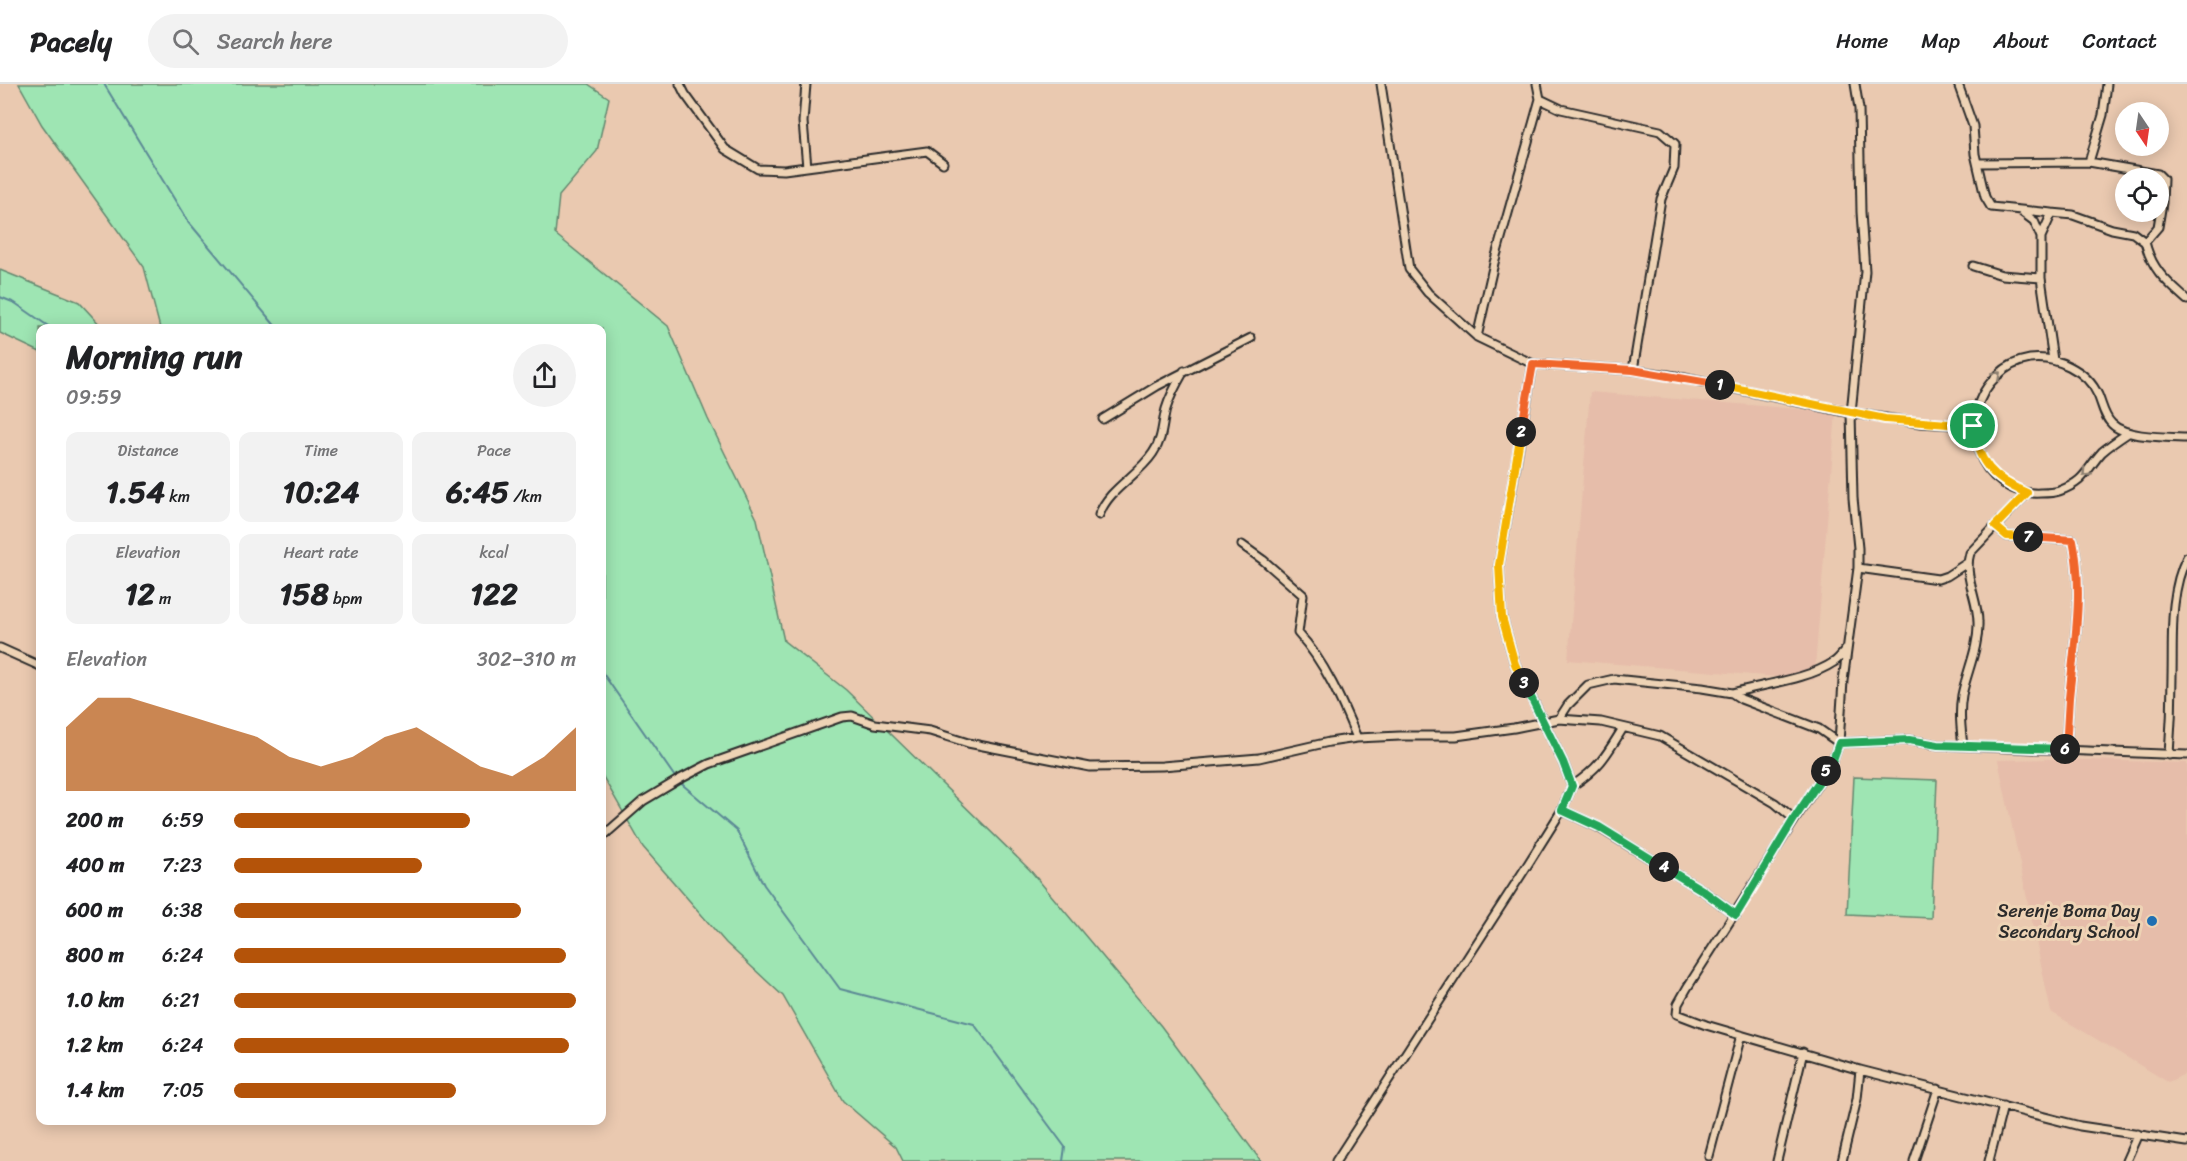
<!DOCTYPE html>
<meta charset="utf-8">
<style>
body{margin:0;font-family:Sriracha,sans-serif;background:#f2f2f2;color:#202124;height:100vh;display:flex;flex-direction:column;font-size:22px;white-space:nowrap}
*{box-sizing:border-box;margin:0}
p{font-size:20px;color:#757577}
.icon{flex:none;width:33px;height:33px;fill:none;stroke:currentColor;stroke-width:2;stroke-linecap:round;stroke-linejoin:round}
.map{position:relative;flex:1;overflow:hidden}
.details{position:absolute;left:36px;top:240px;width:570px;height:801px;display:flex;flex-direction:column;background:#fff;border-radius:12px;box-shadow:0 3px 15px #0003}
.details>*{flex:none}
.needle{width:39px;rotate:167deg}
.fabs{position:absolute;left:2115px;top:18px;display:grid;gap:12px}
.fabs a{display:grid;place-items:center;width:54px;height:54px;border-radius:50%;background:#fff;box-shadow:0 3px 15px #0003;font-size:30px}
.pin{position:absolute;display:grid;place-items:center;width:51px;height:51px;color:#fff;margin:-26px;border:3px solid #fff;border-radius:50%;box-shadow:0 2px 6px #0007}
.km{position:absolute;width:30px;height:30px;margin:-15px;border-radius:50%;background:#222;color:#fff;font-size:16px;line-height:30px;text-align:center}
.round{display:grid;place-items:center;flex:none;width:63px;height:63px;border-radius:32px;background:#f2f2f2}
.head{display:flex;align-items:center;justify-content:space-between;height:102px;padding:0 30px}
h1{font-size:33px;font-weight:700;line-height:45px}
.metrics{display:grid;grid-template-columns:repeat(3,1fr);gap:9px;height:102px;padding:6px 30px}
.metrics div{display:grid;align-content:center;border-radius:12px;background:#f2f2f2;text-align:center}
.metrics b{font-size:30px;font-weight:700}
.metrics small{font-size:16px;font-weight:400}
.metrics p{font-size:16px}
.chart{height:168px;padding:12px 30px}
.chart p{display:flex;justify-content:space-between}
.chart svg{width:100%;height:108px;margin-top:6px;fill:#b45309;opacity:.7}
ul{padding:0 30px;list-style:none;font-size:20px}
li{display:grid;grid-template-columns:96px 72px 1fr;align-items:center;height:45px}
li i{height:15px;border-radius:8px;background:#b45309}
header{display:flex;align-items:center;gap:36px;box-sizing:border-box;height:84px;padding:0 30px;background:#fff;border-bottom:2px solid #e0e0e0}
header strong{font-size:28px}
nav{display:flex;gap:33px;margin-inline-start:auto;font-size:21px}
.search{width:420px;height:54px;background:#f2f2f2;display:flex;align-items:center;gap:15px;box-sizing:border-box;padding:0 21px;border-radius:33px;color:#757577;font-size:22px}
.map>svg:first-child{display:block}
.built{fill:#e6bdaa}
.green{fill:#9ee5b3;stroke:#64886f;stroke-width:1.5}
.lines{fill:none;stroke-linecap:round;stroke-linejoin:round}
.stream{stroke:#5b8995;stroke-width:2}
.street-casing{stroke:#2b2b2b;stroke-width:11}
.street{stroke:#eed3b5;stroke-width:7}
.oneway{stroke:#8c7f70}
.split-1-casing{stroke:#fff;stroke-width:12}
.split-2-casing{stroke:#fff;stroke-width:12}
.split-3-casing{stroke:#fff;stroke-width:12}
.split-4-casing{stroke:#fff;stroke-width:12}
.split-5-casing{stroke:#fff;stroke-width:12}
.split-6-casing{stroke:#fff;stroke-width:12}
.split-7-casing{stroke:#fff;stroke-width:12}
.split-8-casing{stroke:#fff;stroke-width:12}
.split-1{stroke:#f5b400;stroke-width:8}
.split-2{stroke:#f0652b;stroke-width:8}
.split-3{stroke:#f5b400;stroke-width:8}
.split-4{stroke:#22a559;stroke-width:8}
.split-5{stroke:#22a559;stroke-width:8}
.split-6{stroke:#22a559;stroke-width:8}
.split-7{stroke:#f0652b;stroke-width:8}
.split-8{stroke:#f5b400;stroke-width:8}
.poi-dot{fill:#1f6fb2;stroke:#eed3b5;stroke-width:2}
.labels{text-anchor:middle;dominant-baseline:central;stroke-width:6;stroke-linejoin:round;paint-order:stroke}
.poi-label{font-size:18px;fill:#2b2b2b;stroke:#eed3b5;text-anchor:end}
</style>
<header>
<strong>Pacely</strong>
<div class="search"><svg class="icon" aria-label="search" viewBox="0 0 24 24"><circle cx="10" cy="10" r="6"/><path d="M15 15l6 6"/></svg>Search here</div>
<nav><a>Home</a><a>Map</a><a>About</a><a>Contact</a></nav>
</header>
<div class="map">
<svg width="2187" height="1077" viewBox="0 0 2187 1077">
<rect width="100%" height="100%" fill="#eac9b0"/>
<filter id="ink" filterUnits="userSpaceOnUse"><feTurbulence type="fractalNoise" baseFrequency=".0167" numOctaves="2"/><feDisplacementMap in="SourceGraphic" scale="12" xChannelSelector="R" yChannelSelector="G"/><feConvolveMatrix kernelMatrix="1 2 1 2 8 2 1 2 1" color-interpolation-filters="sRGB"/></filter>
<g filter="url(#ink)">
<path class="built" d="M1590,308L1836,328L1814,596L1568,576Z
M2053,675L2187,679V989L2168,998L2051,928L1998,676Z"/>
<path class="green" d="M19,0H588L609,14L597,67L559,112L555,150L668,242L708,335L757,435L784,557L846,606L1030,786L1161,942L1261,1077H903L896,1063L843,1017L783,912L726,859L643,763L602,691V244H160L144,183L42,41Z
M0,186L79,218L103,244H40V268L0,249Z
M1854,693L1937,696L1931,834L1847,830Z"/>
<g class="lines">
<path class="stream" d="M104,0L187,136L277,244
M0,213L15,219L51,244
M602,588L677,696L737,747L764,801L840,905L974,940L1065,1063L1063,1077"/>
<g class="street-casing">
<path id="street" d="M680,0L685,10L725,65L758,85L784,86L927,67L943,79
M806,0L803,38L807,83
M1381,0L1409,185L1428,209L1477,253L1533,280L1633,286L1675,292L1851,329L1865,187L1861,128L1859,25L1855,0
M1537,0L1540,15L1561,25L1660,47L1675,60L1674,84L1661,115L1633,286
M1958,0L1973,42L1975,70L1985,113L1991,123L2052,129L2041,153V194L2002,191L1973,182
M2089,78L2103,31L2107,0
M1978,79L2089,78L2158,90L2163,95L2162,119L2158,143L2145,158
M2022,128L2034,137L2041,153
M2052,129L2073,131L2112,145L2133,149L2145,158C2152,186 2166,197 2187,216
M2041,194L2053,276
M1477,253L1494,179L1540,15
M1103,335L1157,302L1251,254
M1973,342L1920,339L1851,329L1853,414L1858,464V484L1843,597L1839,659L1833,676L1687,904L1678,920L1677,930L1706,941L1860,986L2080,1042L2187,1058
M2128,349C2119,355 2110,361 2102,368C2085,387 2086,397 2059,407C2053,409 2047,409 2041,409C1978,413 1952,332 1998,291C2006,283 2018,277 2030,275C2056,272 2087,286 2098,311C2102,320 2104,333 2112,340C2126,354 2167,353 2187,354
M1099,431C1109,404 1138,392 1153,369C1163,355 1162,340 1166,325C1170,311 1177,299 1184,287
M1995,442L2007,452L2073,456C2084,509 2074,562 2069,614C2068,631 2067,648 2066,665
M1242,461L1263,476L1303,511L1298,549C1325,578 1342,618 1357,654
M1858,484L1938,495L1947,492L1967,479
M0,564L40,582
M1732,609C1763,600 1807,596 1834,578C1839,575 1843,569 1847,564
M1559,635L1601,638L1660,652L1775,719L1794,735
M1963,662C1961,645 1959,628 1962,611C1967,587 1979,563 1978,538C1978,515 1963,492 1970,469L2027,409
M2169,671C2171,645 2172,618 2172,592C2173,554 2169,508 2187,473
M1572,702C1599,684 1606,672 1623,644
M1562,726L1598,743L1702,806L1736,831
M602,753L643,717L680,695L709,680L842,633L852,632L875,640L930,647L968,659L1090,683L1162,682L1259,674L1329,658L1357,654L1400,652H1456L1514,644L1559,635L1568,621L1588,601L1614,595L1702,604L1732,609L1741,615L1819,645L1839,659L1909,656L1938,661L2187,671
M1709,1072L1741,951
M1336,1077L1523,788L1562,726L1572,702L1563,678L1515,580L1502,533L1499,481L1533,280
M1777,1077L1803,968
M1842,1077L1857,1015L1860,986
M1914,1077L1938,1005
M1989,1077L2003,1022
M2126,1077L2138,1050"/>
</g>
<use href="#street" class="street"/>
</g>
<defs><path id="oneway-chevron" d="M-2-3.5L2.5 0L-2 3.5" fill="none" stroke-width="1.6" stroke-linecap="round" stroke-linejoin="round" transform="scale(1.5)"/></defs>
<g class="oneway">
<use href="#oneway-chevron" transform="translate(1997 291) rotate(-42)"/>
<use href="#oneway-chevron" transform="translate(2086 389) rotate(133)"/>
</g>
</g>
<g class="lines" filter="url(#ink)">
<g class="split-1-casing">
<path id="split-1" d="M1720,301L1885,335L1973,342"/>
</g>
<g class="split-2-casing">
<path id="split-2" d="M1521,348L1533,280L1633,286L1720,301"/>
</g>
<g class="split-3-casing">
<path id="split-3" d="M1521,348L1499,481L1502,533L1515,580L1524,599"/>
</g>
<g class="split-4-casing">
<path id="split-4" d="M1524,599L1563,678L1572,702L1562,726L1599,743L1664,783"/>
</g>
<g class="split-5-casing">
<path id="split-5" d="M1664,783L1702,806L1736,831L1794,735L1826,687"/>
</g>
<g class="split-6-casing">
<path id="split-6" d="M1826,687L1833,676L1839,659L1909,656L1938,661L2065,665"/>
</g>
<g class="split-7-casing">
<path id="split-7" d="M2028,453L2073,456C2084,509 2074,562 2069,614C2068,631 2067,648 2066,665H2065"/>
</g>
<g class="split-8-casing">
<path id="split-8" d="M1973,342C1977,378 1994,396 2027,409L1995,442L2007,452L2028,453"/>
</g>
<use href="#split-1" class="split-1"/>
<use href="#split-2" class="split-2"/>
<use href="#split-3" class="split-3"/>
<use href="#split-4" class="split-4"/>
<use href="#split-5" class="split-5"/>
<use href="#split-6" class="split-6"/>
<use href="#split-7" class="split-7"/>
<use href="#split-8" class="split-8"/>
</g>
<circle class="poi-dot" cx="2152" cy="837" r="6"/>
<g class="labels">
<g class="poi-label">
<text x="2140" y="827">Serenje Boma Day<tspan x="2140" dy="21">Secondary School</tspan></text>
</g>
</g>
</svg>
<div class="fabs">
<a><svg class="needle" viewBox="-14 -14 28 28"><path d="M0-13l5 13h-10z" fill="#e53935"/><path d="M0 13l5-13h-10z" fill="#757577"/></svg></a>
<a><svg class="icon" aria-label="locate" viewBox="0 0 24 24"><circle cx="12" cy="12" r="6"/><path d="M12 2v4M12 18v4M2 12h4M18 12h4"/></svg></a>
</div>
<div class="pin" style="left:1973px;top:342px;background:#1e9e55"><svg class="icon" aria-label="arrive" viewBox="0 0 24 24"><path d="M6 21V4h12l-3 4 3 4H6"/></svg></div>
<b class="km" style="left:1720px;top:301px">1</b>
<b class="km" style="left:1521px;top:348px">2</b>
<b class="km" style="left:1524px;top:599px">3</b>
<b class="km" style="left:1664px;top:783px">4</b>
<b class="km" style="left:1826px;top:687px">5</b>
<b class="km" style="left:2065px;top:665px">6</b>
<b class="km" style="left:2028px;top:453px">7</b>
<section class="details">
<div class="head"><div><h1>Morning run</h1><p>09:59</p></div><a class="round"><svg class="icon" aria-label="share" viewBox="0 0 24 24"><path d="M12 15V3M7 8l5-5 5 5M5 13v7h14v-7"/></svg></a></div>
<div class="metrics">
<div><p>Distance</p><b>1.54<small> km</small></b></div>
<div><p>Time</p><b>10:24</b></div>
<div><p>Pace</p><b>6:45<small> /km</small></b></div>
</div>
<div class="metrics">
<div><p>Elevation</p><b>12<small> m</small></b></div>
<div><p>Heart rate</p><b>158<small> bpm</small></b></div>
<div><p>kcal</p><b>122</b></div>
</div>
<div class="chart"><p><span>Elevation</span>302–310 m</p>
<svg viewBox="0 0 160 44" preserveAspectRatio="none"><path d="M0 44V18L10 6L20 6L30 10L40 14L50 18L60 22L70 30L80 34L90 30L100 22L110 18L120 26L130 34L140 38L150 30L160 18V44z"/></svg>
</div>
<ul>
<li><b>200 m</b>6:59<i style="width:69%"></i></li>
<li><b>400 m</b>7:23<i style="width:55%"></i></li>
<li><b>600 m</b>6:38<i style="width:84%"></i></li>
<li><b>800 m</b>6:24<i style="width:97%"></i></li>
<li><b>1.0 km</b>6:21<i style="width:100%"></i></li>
<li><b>1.2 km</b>6:24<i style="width:98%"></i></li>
<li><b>1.4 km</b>7:05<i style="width:65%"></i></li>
</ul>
</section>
</div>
